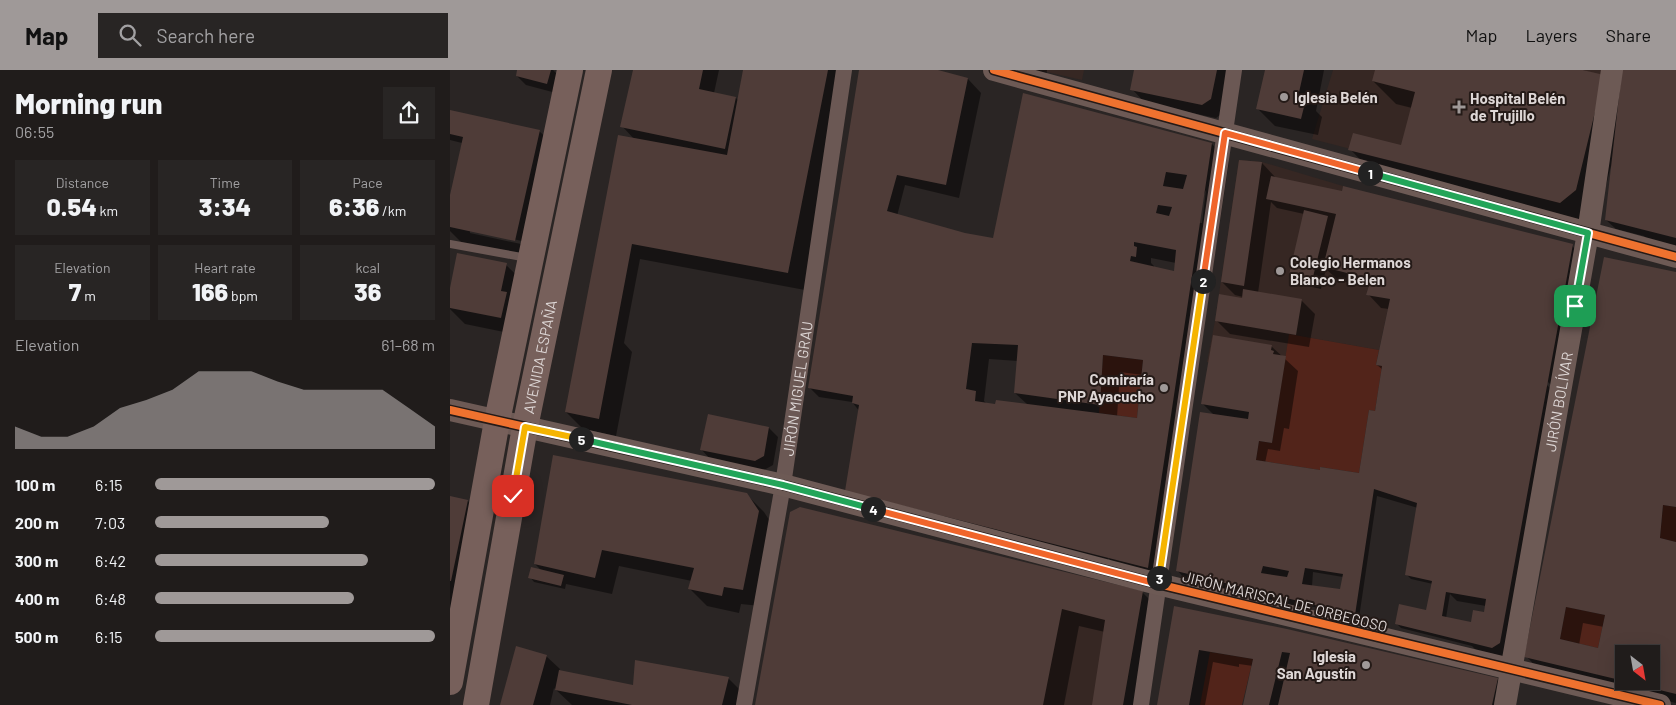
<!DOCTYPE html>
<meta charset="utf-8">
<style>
body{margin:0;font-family:Barlow,sans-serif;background:#282524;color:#f1f3f6;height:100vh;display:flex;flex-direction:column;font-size:19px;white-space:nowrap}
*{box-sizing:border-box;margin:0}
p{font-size:16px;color:#a2a1a3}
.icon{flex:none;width:28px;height:28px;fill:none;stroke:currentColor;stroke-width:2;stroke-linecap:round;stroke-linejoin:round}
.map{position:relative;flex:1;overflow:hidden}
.side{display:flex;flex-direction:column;background:#201c1b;width:450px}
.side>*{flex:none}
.needle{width:32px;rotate:149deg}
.fabs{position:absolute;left:1165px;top:575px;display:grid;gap:10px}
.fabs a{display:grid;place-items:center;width:45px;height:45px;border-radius:0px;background:#201c1b;box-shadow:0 5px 20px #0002,0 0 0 1px #3d3a3a;font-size:25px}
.pin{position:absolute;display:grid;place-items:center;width:42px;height:42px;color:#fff;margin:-21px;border-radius:10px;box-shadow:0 2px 8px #0006}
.km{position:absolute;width:25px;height:25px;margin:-12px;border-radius:50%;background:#222;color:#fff;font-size:14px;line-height:25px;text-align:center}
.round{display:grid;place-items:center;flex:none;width:52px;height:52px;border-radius:0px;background:#282524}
.summary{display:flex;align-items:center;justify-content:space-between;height:85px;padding:0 15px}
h1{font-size:28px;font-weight:800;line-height:38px}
.metrics{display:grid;grid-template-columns:repeat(3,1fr);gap:8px;height:85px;padding:5px 15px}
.metrics div{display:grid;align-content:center;border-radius:0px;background:#282524;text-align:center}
.metrics b{font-size:25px;font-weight:800}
.metrics small{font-size:14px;font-weight:400}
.metrics p{font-size:14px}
.chart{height:140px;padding:10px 15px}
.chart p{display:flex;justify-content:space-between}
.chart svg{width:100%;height:90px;margin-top:5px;fill:#9f9998;opacity:.7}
ul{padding:0 15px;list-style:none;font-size:16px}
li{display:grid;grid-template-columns:80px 60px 1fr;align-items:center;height:38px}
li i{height:12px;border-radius:6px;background:#9f9998}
header{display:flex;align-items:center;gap:30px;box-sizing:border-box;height:70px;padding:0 25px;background:#9f9998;color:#111}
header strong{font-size:24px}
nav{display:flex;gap:28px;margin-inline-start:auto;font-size:18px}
.search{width:350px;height:45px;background:#282524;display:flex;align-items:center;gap:12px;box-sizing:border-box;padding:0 18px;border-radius:0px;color:#a2a1a3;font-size:19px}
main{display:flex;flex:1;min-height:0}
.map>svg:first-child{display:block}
.built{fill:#362723}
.green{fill:#52241a}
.shadow{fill:#0007;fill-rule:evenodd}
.building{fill:#4f3c38;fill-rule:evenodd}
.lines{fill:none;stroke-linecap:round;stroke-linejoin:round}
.lane{stroke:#6b5854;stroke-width:8}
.street{stroke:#6b5854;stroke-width:16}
.secondary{stroke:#6d5a55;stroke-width:22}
.primary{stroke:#77605b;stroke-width:26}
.cycleway-casing{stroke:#241a17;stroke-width:11}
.cycleway{stroke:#ef722f;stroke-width:8}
.split-1-casing{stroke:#fff;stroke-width:10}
.split-2-casing{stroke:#fff;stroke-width:10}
.split-3-casing{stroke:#fff;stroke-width:10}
.split-4-casing{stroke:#fff;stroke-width:10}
.split-5-casing{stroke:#fff;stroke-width:10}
.split-6-casing{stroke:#fff;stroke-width:10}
.split-1{stroke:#22a559;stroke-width:6}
.split-2{stroke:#f0652b;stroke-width:6}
.split-3{stroke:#f5b400;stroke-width:6}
.split-4{stroke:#f0652b;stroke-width:6}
.split-5{stroke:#22a559;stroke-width:6}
.split-6{stroke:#f5b400;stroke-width:6}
.poi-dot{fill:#9f9998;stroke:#241a17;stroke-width:2}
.labels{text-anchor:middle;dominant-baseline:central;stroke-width:4;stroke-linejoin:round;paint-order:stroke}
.poi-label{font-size:15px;font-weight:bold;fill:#ded7d6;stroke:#241a17;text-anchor:start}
.street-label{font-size:15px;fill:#ded7d6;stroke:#241a17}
</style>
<header>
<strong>Map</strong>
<div class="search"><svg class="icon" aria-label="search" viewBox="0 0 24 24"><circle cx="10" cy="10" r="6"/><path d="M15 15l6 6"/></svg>Search here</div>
<nav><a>Map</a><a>Layers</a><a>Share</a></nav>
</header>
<main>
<section class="side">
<div class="summary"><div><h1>Morning run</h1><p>06:55</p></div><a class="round"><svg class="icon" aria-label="share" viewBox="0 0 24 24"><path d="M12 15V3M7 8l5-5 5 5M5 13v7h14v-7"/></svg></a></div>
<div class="metrics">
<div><p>Distance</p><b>0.54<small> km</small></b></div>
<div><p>Time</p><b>3:34</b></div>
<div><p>Pace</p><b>6:36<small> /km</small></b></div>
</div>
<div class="metrics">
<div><p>Elevation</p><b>7<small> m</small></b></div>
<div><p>Heart rate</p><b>166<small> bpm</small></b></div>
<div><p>kcal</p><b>36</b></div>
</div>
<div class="chart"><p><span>Elevation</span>61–68 m</p>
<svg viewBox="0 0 160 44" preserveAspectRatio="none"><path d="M0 44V33L10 38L20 38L30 33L40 24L50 20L60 15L70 6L80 6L90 6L100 11L110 15L120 15L130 15L140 15L150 24L160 33V44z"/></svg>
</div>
<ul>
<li><b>100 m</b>6:15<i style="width:100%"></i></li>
<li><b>200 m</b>7:03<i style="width:62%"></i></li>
<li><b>300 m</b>6:42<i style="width:76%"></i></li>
<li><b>400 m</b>6:48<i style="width:71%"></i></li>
<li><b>500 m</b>6:15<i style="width:100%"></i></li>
</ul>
</section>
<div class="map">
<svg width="1226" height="635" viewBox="0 0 1226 635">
<rect width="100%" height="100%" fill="#2a2524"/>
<path class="built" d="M588,0H634L632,10Z
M883,0H1154L1126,120L1110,133L862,69Z
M789,90L812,92L893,116L873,197L921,209L916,225L940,229L929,280L839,264L833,305L757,292L765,251Z
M693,521L673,635H547L561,542Z"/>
<path class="green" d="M839,264L929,280L926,295L932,296L925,341L919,340L909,403L870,397V400L806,390L809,371L822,373Z
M653,285L693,290L687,348L649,343Z
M1213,435L1226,437V472L1210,468Z
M1116,537L1155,545L1148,578L1110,569Z
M760,582L803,589L792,635H750Z"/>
<path class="shadow" d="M69,0H103L110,7L106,23L76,15L67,6Z
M184,0H269L264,23L286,28L289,31L295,0H398L355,220L190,189L174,273L182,282L166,366L133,359L116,342L184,69L172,56Z
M411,0H485L518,9L531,23L509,128L455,115L447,146L515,165L544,170L694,58L762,74L779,92L715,515L665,495L658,488V490L502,456L402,332L369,327L360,318ZM756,120L752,153H749L753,126ZM701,188L726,193L725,203L704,198V196L701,193ZM539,289L568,291L565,323L578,335L537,334L534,331ZM670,302L693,305L688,349L667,347Z
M568,0H597L596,7Z
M686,0H784L774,42L766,48L695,33L682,19Z
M816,0H874L866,41L872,47L868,65L825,56L808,39Z
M926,0H1133L1153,6L1174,0H1226V178L1202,174L1194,166L1166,159L1156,150L1162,96H1161L1149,143L1133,155L923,103L900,79L952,77L962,38L946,34L923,11Z
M0,41L89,61L99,70L88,194L18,179L0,161V130L12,73L0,70ZM20,160L72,171L71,174L20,163Z
M812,93L825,107V108L1122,176L1140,193L1111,325L1094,308L1092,310L1108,326L1059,582L1052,587L1027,581L1022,576L951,558L947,554L977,541L983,514L961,509L957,505L968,438L934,428L927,426L909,548L860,536L859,539L736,510L727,500L765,346L752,333L821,276L848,301L839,359L834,358L830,381L818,379L815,393L871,401L910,405L925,342L933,300L927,295L939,239L931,238L918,224L920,215L916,214V217L888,210L876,199L871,219L849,214L840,205L854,144L827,138L821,132L808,223L851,230L865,244L859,277L780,264L767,251L792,229L793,227L785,225L772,212ZM863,502L893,507L892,520L862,516ZM1000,524L1007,531L1036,536L1035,543L1022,554L996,548Z
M56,195L74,212L68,265L15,254L0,239V224Z
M1226,204V633L1093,604L1076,586ZM1133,553L1154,557L1149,580L1129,575ZM1174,584H1201V611H1174Z
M319,358L328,367L323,395L314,400L260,389L251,379Z
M296,424L314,442L325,459L310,536L291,534L289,543L257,536L240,519L242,511L169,496L162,524L116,514L115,519L84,512L80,507L92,501L85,494Z
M0,428L18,431L31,445L0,571Z
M692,522L709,539L693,635H643L655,562L629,556L614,635H307L313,600Z
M725,537L1047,609L1065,626L1063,635H794L803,596L789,594V597L763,592L755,635H708Z
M96,586L110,599L109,601L184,616L278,608L296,626L294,635H122L104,618L100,635H51Z"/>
<path class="building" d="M67,0H101L97,14L66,6Z
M183,0H253L249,19L286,27L275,79L170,57Z
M293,0H378L338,203L182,174L149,349L115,342L168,65L277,85Z
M409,0H488L518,8L496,115L447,105L437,141L515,163L543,168L573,23L762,73L698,498L395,421L409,335L402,333L403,326L358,318ZM716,102L737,105L733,119L713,116ZM708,135L722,137L719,146L706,143ZM684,172L726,180L724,201L680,191L681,186L686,187L687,177L684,176ZM522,273L568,275L564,323L650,335L653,285L693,290L687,348L546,330L545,334L525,331L526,321L516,319Z
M684,0H767L761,29L752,35L680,20Z
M815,0H854L848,27L856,29L851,49L806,39Z
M925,0H1133L1154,5L1126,120L1110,133L898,80L903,63L951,75L965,22L922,11Z
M1172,0H1226V168L1155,150Z
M0,40L90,60L65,171L0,157V125L13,67L0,64Z
M789,90L812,92L794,216L771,212Z
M821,106L892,121L893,116L1123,174L1050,573L1042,578L945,554L949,534L976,540L982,511L955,505L967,433L924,419L905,545L726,501L750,342L798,349L799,342L751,334L763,265L822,275L821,280L824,281L823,284L836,286L822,373L809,371L806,390L870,400V397L909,403L919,340L925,341L932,296L926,295L940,229L916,225L921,209L873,197L886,144L816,129ZM813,496L839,501L837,507L811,503ZM855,498L893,504L890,519L852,514ZM996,522L1036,529L1034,542L1023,540L1021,552L992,546Z
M854,140L878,146L862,211L839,205Z
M7,183L57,193L51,221L57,222L51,248L0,238V218Z
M1154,187L1226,202V437L1213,435L1210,468L1226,472V624L1177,612L1201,611V584H1174V611L1074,587ZM1116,537L1155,545L1148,578L1110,569Z
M793,219L852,229L846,265L765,251L769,224L792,228Z
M258,344L319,357L314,386L305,391L250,380Z
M103,385L297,423L309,441L293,520L274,517L272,526L238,519L244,498L152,480L145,508L84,494Z
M0,426L18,430L1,511H0Z
M350,437L693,521L673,635H642L655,550L612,539L593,635H305L340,442Z
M81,497L114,505L111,516L78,508Z
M724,536L837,559L1048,608L1042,635H828L840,583L832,582L819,635H793L803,589L749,580L739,635H707Z
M66,576L97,585L83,635H50Z
M185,590L279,607L272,635H182L105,620L109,600L183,615Z"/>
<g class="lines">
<path class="lane" d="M0,174L77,188"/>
<g class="street">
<path id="s1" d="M294,635L333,415L394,0"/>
<path d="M691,635L784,0"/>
</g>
<g class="secondary">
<path d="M544,0L1226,187"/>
<path d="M0,340L333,415L708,514L1210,635"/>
<path id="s2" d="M1055,635L1138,163L1162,0"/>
</g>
<g class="primary">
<path d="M0,612L47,351L120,0"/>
<path id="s3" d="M26,635L75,357L149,0"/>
</g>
<g class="cycleway-casing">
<path id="cycleway" d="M544,0L1226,187
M0,340L333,415L708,514L1210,635"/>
</g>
<use href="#cycleway" class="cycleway"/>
</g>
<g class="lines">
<g class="split-1-casing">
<path id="split-1" d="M920,103L1138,163L1125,236"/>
</g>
<g class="split-2-casing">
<path id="split-2" d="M753,211L775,63L920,103"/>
</g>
<g class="split-3-casing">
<path id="split-3" d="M709,508L753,211"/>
</g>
<g class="split-4-casing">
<path id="split-4" d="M423,439L708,514L709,508"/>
</g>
<g class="split-5-casing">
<path id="split-5" d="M131,369L333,415L423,439"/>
</g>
<g class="split-6-casing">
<path id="split-6" d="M63,426L75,357L131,369"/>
</g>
<use href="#split-1" class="split-1"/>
<use href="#split-2" class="split-2"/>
<use href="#split-3" class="split-3"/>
<use href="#split-4" class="split-4"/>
<use href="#split-5" class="split-5"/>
<use href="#split-6" class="split-6"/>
</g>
<g class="poi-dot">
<circle cx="834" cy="27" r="5"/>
<path d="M1006.5 29.5h5v5h5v5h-5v5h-5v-5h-5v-5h5z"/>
<circle cx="830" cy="201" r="5"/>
<circle cx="714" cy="318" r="5"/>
<circle cx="916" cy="595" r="5"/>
</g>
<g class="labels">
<g class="poi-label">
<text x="844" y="27">Iglesia Belén</text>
<text x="1020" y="28">Hospital Belén<tspan x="1020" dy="17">de Trujillo</tspan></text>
<text x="840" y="192">Colegio Hermanos<tspan x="840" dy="17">Blanco - Belen</tspan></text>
<text x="704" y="309" text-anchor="end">Comiraría<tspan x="704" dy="17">PNP Ayacucho</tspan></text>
<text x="906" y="586" text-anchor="end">Iglesia<tspan x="906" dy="17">San Agustín</tspan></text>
</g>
<g class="street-label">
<text stroke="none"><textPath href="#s3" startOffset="354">AVENIDA ESPAÑA</textPath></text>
<text stroke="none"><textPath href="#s1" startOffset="321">JIRÓN MIGUEL GRAU</textPath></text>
<text stroke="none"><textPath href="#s2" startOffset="308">JIRÓN BOLÍVAR</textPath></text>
<text transform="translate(835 531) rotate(14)">JIRÓN MARISCAL DE ORBEGOSO</text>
</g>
</g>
</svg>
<div class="fabs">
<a><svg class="needle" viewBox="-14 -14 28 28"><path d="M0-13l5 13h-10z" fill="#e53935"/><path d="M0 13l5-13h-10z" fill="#a2a1a3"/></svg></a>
</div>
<div class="pin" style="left:1125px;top:236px;background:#1e9e55"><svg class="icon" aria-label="arrive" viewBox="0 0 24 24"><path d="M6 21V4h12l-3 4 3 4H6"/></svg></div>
<div class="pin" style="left:63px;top:426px;background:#d93025"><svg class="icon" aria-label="check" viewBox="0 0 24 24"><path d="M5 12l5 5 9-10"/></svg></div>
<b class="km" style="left:920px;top:103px">1</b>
<b class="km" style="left:753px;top:211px">2</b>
<b class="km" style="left:709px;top:508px">3</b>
<b class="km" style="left:423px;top:439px">4</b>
<b class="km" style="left:131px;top:369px">5</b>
</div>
</main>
